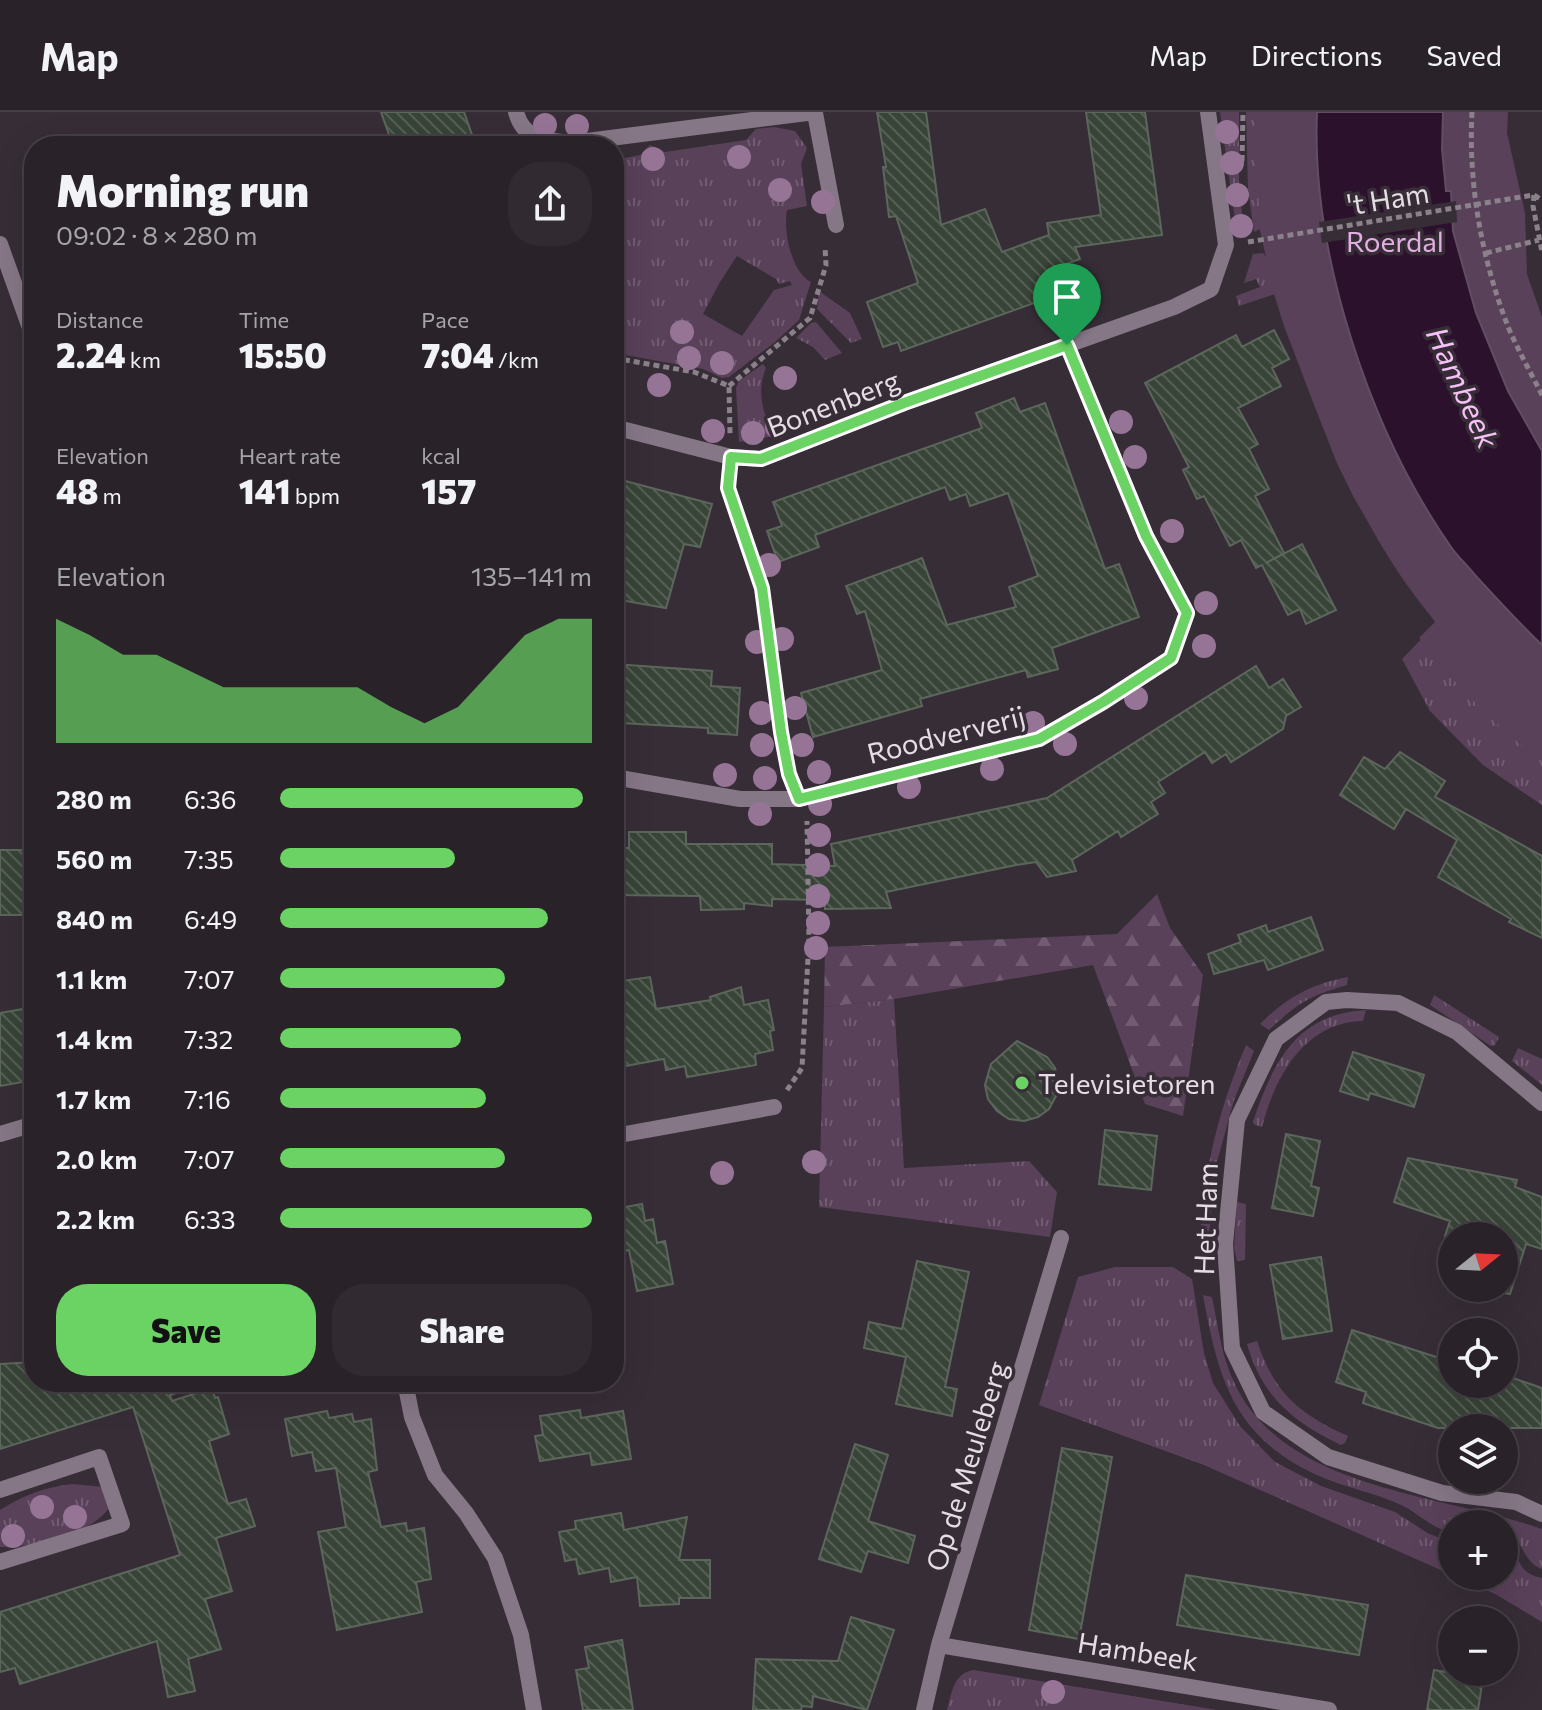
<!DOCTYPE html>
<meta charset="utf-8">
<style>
body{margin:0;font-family:Commissioner,sans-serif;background:#312a31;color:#f1f3f6;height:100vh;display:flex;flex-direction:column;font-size:30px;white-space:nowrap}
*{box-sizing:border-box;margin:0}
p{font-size:26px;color:#a5a4a8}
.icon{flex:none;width:44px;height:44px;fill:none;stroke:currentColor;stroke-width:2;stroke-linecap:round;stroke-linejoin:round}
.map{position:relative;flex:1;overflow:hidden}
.sheet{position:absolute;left:24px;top:24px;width:600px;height:1256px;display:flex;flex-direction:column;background:#292229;border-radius:32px;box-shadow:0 8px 32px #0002,0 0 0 2px #453f46}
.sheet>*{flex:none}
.needle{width:52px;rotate:72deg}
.fabs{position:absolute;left:1438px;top:1110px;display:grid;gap:16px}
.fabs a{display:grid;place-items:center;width:80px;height:80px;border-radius:50%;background:#292229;box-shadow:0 8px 32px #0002,0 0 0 2px #453f46;font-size:40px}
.pin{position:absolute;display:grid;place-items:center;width:68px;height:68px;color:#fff;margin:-82px -34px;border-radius:50% 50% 50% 0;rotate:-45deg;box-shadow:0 0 8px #0007}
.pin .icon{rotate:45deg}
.round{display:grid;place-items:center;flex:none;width:84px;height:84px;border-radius:32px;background:#312a31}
.headline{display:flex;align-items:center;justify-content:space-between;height:136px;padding:0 32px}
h1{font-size:44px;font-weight:800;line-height:60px}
.stats{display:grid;grid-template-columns:repeat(3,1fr);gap:12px;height:136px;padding:8px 32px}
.stats div{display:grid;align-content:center}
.stats b{font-size:34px;font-weight:800}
.stats small{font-size:22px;font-weight:400}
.stats p{font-size:22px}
.chart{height:224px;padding:16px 32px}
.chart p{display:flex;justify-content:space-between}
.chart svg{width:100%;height:144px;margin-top:8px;fill:#6ad364;opacity:.7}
.action{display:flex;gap:16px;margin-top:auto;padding:16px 32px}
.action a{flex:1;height:92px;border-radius:32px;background:#6ad364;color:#111;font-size:32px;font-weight:800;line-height:92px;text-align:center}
.action a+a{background:#312a31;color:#f1f3f6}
ul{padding:0 32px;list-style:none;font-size:26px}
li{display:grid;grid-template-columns:128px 96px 1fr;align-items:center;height:60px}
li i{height:20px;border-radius:10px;background:#6ad364}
header{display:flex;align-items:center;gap:48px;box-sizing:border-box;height:112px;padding:0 40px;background:#292229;border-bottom:2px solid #453f46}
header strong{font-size:38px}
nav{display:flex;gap:44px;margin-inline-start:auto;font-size:28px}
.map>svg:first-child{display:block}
.grass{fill:url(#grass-tufts);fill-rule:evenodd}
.forest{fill:url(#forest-firs)}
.park{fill:#594159}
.water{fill:#2b112c;stroke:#624e63;stroke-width:2}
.pier{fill:#372d37}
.building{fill:url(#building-back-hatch);stroke:#5c675b;stroke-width:2}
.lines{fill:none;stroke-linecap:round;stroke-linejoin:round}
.path{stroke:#8a818a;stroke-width:5;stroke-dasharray:6 4;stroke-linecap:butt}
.lane{stroke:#867786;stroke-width:16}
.street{stroke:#867786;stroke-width:16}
.tree{fill:#967496}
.route-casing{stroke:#fff;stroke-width:16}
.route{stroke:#6ad364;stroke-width:10}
.poi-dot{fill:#6ad364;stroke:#372d37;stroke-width:3}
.labels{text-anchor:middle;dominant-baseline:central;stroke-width:7;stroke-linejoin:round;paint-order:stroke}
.street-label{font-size:28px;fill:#e4dde4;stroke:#372d37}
.park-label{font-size:28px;fill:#e3afe3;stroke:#372d37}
.poi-label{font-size:28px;fill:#e4dde4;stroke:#372d37;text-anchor:start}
.water-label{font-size:30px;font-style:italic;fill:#f6c1f6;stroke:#372d37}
</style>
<header>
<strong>Map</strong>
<nav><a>Map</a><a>Directions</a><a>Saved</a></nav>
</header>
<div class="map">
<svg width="1542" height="1598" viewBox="0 0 1542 1598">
<defs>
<pattern id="grass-tufts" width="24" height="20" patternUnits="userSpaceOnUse" patternTransform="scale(2)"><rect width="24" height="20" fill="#594159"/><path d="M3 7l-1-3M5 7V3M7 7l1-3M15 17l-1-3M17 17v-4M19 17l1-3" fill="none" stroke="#715c71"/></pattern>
<pattern id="forest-firs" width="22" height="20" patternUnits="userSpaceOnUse" patternTransform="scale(2)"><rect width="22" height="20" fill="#594159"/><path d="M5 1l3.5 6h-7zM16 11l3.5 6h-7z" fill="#715c71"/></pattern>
<pattern id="building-back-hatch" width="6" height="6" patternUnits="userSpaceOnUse" patternTransform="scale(2)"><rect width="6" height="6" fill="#394438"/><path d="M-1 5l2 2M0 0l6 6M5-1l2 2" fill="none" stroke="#565f55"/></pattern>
</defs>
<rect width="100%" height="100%" fill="#372d37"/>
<path class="grass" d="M1220,0H1239V81L1245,121L1237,122Z
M1246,0H1317L1542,533V693L1483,653L1430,599L1402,547L1437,511C1361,425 1310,291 1275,182L1239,194L1236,184L1260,175L1256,167L1244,171L1253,142L1263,141L1267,146L1260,117L1254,120L1248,77Z
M774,15L795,19L807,36L801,52L807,94L787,98C783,118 791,160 811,170L799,208L775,230L729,265L722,266L703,257L614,241V48L640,43L650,33L665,40L746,28L756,17ZM737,144L776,167L779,172L790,169L792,173L774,178L742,224L703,202L720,170Z
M819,179L850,201L862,227L851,231L817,197Z
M816,210L842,241L825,248L813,235L796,226L811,211Z
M763,252L766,256C756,280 763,302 774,324L739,330L736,276L739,269Z
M1348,865L1347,873C1309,884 1298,891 1269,918L1260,912C1286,886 1311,872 1348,865Z
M1434,883L1499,925L1495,933L1491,934L1430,893Z
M894,887L904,1056L1029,1049L1057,1080L1050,1125L819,1095L824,895Z
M1366,898L1363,909C1304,910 1275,965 1262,1015L1255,1013L1253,1010C1273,950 1296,902 1366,898Z
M1246,933L1254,939L1234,988L1215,1057L1209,1123L1200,1125C1205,1053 1218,1000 1246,933Z
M1518,936L1542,947V973L1512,949Z
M1237,1090L1246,1092L1245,1148L1237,1149L1234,1136Z
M1115,1155H1173L1192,1167L1204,1241L1213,1271L1240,1314L1275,1350L1321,1374L1395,1400L1429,1422L1452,1430V1463L1204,1353L1039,1293L1078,1165Z
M1203,1183L1212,1185C1218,1213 1221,1242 1233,1268C1282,1379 1443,1382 1542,1417V1457C1521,1449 1524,1426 1504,1418V1412H1452V1420C1431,1417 1418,1400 1399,1392C1375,1381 1348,1376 1324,1366C1235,1328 1219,1271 1203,1183Z
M1257,1229C1274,1281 1299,1302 1348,1324L1345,1331L1341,1333C1293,1310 1262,1285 1247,1232Z
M73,1372L104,1375L112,1392C92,1424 35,1435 0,1435V1398C24,1383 45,1375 73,1372Z
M1504,1428C1521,1440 1515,1462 1542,1466V1510L1497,1483L1455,1464H1504Z
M974,1558L1216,1598H947C952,1581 953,1561 974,1558Z"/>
<path class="forest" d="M1157,782L1170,816L1203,863L1183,1004L1145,992L1093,853L894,887L824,895L825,835L1117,822Z"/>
<path class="park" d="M1254,0H1508L1507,21L1525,101L1527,162L1542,205V649C1494,614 1455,572 1419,526L1435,510L1382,434L1353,384L1336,349L1284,214L1274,182L1260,118Z
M1078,1575L1216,1598H1072Z"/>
<path class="water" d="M1317,0H1443L1442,37L1446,79H1451L1453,119L1476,201L1508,279L1542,339V533C1518,510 1497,487 1475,463C1467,453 1458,445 1451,435C1370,319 1311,142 1317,0Z"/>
<path class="pier" d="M1456,89L1457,110L1322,131L1319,110Z"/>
<path class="building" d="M381,0H464L476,34H393Z
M877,0H926L941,113L985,97L1002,140L1049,123L1047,111L1101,103L1086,0H1145L1162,123L1075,135L1080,147L1050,158L1059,182L901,239L898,230L883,235L867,190L918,171L896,104L889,105L883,55H886Z
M1274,218L1289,247L1272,256L1281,274L1238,296L1258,332L1249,337L1269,377L1255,384L1284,441L1266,451L1302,432L1336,498L1306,512L1300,497L1288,503L1262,453L1256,456L1241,428L1230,434L1204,384L1197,387L1183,358L1189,355L1145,271L1236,223L1242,235Z
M1014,286L1020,300L1045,291L1105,457L1119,452L1139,505L1052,536L1058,557L1028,565L1026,558L945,580L920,587L922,594L813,625L801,581L882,558L865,499L857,502L846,474L922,446L947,513L1016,495L1009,475L1038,464L1008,381L970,394L966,382L950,388L945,375L815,423L819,435L778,450L767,419L782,414L773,390L982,316L976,301Z
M614,366L712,392L700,435L684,432L666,496L614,487Z
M614,552L712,559L711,574L740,576L737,623L708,621V616L621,611L623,580H614Z
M1256,554L1269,576L1283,567L1301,595L1286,604L1283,617L1231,650L1226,642L1212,651L1205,640L1158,670L1165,681L1151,690L1158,702L1121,725L1118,719L1072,748L1076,759L1047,765L1036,750L1016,753L886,780L891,796L825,797V788L772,787V794L744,791V797L701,798L700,784L614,783V736H629V720H686V732H772V752L835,754L831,732L1047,686Z
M1400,640L1445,669L1435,685L1542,744V826L1509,810L1511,807L1438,765L1457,728L1406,697L1394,717L1340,683L1364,645L1385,657Z
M0,738H34V803H0Z
M1311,805L1323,838L1268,858L1264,848L1214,862L1208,842L1241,830L1238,823L1266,813L1268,820Z
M650,865L656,897L711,888L710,885L741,875L744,893L768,888L774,918L770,919L773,938L755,942L756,953L687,965L685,954L666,958L664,947L614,956V870Z
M34,895V968L0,974V901Z
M1017,929L1047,945L1055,956L1058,970L1056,984L1049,997L1038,1005L1024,1009L1009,1007L997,999L988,987L985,973L991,952Z
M1353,940L1424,963L1414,995L1370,981L1368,988L1340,979Z
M1105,1018L1157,1024L1151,1078L1099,1072Z
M1286,1022L1320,1029L1311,1074L1319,1076L1313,1104L1272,1096Z
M1408,1046L1517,1068L1515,1075L1542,1085V1137L1526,1132L1510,1182L1504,1181V1124H1445L1450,1109L1394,1090Z
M642,1092L645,1109L653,1107L657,1131L665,1129L673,1172L637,1179L629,1138L614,1141V1097Z
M1321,1145L1332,1219L1283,1227L1270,1153Z
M917,1149L969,1160L945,1275L957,1277L952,1304L896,1292L906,1245L864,1236L869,1210L902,1217Z
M1352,1218L1452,1250V1272H1504V1263L1542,1276V1316H1438L1363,1291L1366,1280L1336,1270Z
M34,1250V1270H192L193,1276L170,1283L172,1289L212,1276L215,1286L218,1285L229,1322L209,1329L228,1392L246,1387L255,1414L216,1426L232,1479L205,1487L221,1537L188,1547L195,1579L168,1585L157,1529L20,1572L15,1556L0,1560V1500L180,1443L133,1295L0,1337V1252Z
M580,1298L581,1306L623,1299L631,1347L592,1353L590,1341L540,1349L535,1324L543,1323L540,1304Z
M327,1299L329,1306L352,1302L354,1310L371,1307L377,1358L368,1360L381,1415L406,1411L407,1419L424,1416L431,1467L416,1470L422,1500L337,1518L318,1420L346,1415L336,1356L316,1359L312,1340L292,1344L285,1307Z
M855,1332L888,1343L868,1409L915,1424L908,1451L868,1439L861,1460L819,1447Z
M1062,1336L1112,1345L1079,1527L1029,1518Z
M621,1401L624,1418L687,1405L679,1448H710V1486H679V1492L640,1494L637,1465L611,1470L609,1456L579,1462L576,1447L565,1449L559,1420L576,1417L575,1409Z
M1186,1463L1368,1493L1359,1543L1177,1513Z
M851,1505L894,1518L867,1598L813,1584L812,1595L802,1594L801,1598H753L756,1547L838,1549Z
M622,1528L633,1598H583L576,1558L589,1556L585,1535Z
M1434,1558L1483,1566L1478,1598H1427Z"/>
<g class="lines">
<path class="path" d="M1472,0C1468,73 1482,149 1509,217C1519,240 1531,261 1542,283
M1242,49L1243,0
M1534,83L1533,94L1542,140
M1248,130L1521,85L1534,83L1542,88
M1486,141L1539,128
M614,246L694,260L729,274L730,322
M729,274L810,206L826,153L825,135
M729,368L728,376L762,476L781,620L790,662
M787,978L802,956L809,827L807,709"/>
<path class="lane" d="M815,1L836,113
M614,1024L774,995
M939,1533L1329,1598
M924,1598L939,1533L1061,1126"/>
<path class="street" d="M516,0C524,29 546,28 571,31L815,0
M0,132L34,227
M614,315L731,345L761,347L904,291L1174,195L1211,177L1226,133L1208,0
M614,665L740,687H799L1039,627L1103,590L1171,546L1187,501L1146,424L1067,233
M1542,991L1457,920L1398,891L1347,888L1326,890L1276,927L1237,1008L1225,1132L1232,1236L1263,1300L1328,1345L1442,1381L1516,1390L1542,1402
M0,1022L34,1012
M405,1270L412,1305L435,1363L466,1401L495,1446L521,1523L534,1598
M0,1378L99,1345L122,1412L0,1450"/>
</g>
<g class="tree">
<circle cx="545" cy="13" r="12"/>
<circle cx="577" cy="14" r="12"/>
<circle cx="1227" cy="20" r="12"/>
<circle cx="739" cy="45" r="12"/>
<circle cx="653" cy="47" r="12"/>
<circle cx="1232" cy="51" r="12"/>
<circle cx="780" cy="78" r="12"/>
<circle cx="1237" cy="83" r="12"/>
<circle cx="823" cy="90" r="12"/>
<circle cx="1241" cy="114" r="12"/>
<circle cx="682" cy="220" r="12"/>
<circle cx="689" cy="246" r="12"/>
<circle cx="722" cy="251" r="12"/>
<circle cx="785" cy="266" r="12"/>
<circle cx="659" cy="273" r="12"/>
<circle cx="1121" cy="310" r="12"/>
<circle cx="777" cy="315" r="12"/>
<circle cx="713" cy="319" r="12"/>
<circle cx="753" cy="321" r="12"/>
<circle cx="1135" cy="345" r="12"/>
<circle cx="1172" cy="419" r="12"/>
<circle cx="769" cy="453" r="12"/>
<circle cx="1206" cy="491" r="12"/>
<circle cx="782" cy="527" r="12"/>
<circle cx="757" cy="530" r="12"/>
<circle cx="1204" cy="534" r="12"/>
<circle cx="1136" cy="586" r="12"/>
<circle cx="795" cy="596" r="12"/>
<circle cx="761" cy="601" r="12"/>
<circle cx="1033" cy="611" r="12"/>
<circle cx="1065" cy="632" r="12"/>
<circle cx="762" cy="633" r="12"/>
<circle cx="802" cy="633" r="12"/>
<circle cx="992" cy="657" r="12"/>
<circle cx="819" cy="660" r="12"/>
<circle cx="725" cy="663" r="12"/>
<circle cx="765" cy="666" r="12"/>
<circle cx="909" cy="675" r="12"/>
<circle cx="820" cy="692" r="12"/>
<circle cx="760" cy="702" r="12"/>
<circle cx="819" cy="723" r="12"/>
<circle cx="818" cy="753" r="12"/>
<circle cx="818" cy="784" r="12"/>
<circle cx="818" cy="811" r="12"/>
<circle cx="816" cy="836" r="12"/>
<circle cx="814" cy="1050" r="12"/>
<circle cx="722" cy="1061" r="12"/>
<circle cx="42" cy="1395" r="12"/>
<circle cx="75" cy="1405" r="12"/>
<circle cx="13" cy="1424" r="12"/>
<circle cx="1053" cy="1580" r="12"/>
</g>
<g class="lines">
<g class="route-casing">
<path id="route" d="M1067,233L1146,424L1187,501L1171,546L1103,590L1039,627L799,687L789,662L781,620L762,476L728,376L731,345L761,347L904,291Z"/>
</g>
<use href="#route" class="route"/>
</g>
<circle class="poi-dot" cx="1022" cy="971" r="8"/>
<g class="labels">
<g class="street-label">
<text transform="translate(1388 86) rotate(-9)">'t Ham</text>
<text transform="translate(833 291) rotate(-21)">Bonenberg</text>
<text transform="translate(946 622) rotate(-14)">Roodververij</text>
<text transform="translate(1205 1107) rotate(-88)">Het Ham</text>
<text transform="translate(966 1354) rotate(-73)">Op de Meuleberg</text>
<text transform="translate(1138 1539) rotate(9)">Hambeek</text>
</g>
<g class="park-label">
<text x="1395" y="129">Roerdal</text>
</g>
<g class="poi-label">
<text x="1038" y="971">Televisietoren</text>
</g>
<g class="water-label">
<text transform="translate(1464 275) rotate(65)">Hambeek</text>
</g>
</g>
</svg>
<div class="fabs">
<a><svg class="needle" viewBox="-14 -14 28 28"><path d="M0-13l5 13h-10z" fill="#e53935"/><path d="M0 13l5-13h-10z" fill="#a5a4a8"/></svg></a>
<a><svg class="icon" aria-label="locate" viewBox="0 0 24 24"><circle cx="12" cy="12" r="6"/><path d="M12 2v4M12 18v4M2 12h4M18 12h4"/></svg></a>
<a><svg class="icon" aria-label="layers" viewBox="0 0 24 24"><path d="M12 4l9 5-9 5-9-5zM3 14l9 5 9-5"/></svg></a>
<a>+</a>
<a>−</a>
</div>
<div class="pin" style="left:1067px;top:233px;background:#1e9e55"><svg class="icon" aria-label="arrive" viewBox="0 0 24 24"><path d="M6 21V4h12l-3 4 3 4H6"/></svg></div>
<section class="sheet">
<div class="headline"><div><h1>Morning run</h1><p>09:02 · 8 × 280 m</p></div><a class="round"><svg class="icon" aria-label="share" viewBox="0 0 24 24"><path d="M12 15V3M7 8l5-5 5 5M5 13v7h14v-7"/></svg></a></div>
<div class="stats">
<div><p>Distance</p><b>2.24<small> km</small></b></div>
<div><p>Time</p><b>15:50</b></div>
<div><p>Pace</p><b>7:04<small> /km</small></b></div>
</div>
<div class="stats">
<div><p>Elevation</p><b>48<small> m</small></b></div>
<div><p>Heart rate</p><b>141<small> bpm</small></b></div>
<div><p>kcal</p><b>157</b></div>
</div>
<div class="chart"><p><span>Elevation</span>135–141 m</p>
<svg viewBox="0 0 160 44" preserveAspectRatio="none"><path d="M0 44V6L10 11L20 17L30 17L40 22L50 27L60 27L70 27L80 27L90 27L100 33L110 38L120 33L130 22L140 11L150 6L160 6V44z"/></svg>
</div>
<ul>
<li><b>280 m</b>6:36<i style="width:97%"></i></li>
<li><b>560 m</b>7:35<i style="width:56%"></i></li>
<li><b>840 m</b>6:49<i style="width:86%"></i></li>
<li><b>1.1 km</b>7:07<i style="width:72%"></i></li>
<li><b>1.4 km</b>7:32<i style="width:58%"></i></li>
<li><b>1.7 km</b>7:16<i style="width:66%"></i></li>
<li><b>2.0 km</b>7:07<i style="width:72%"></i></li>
<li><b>2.2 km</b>6:33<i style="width:100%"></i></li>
</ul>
<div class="action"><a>Save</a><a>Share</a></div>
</section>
</div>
